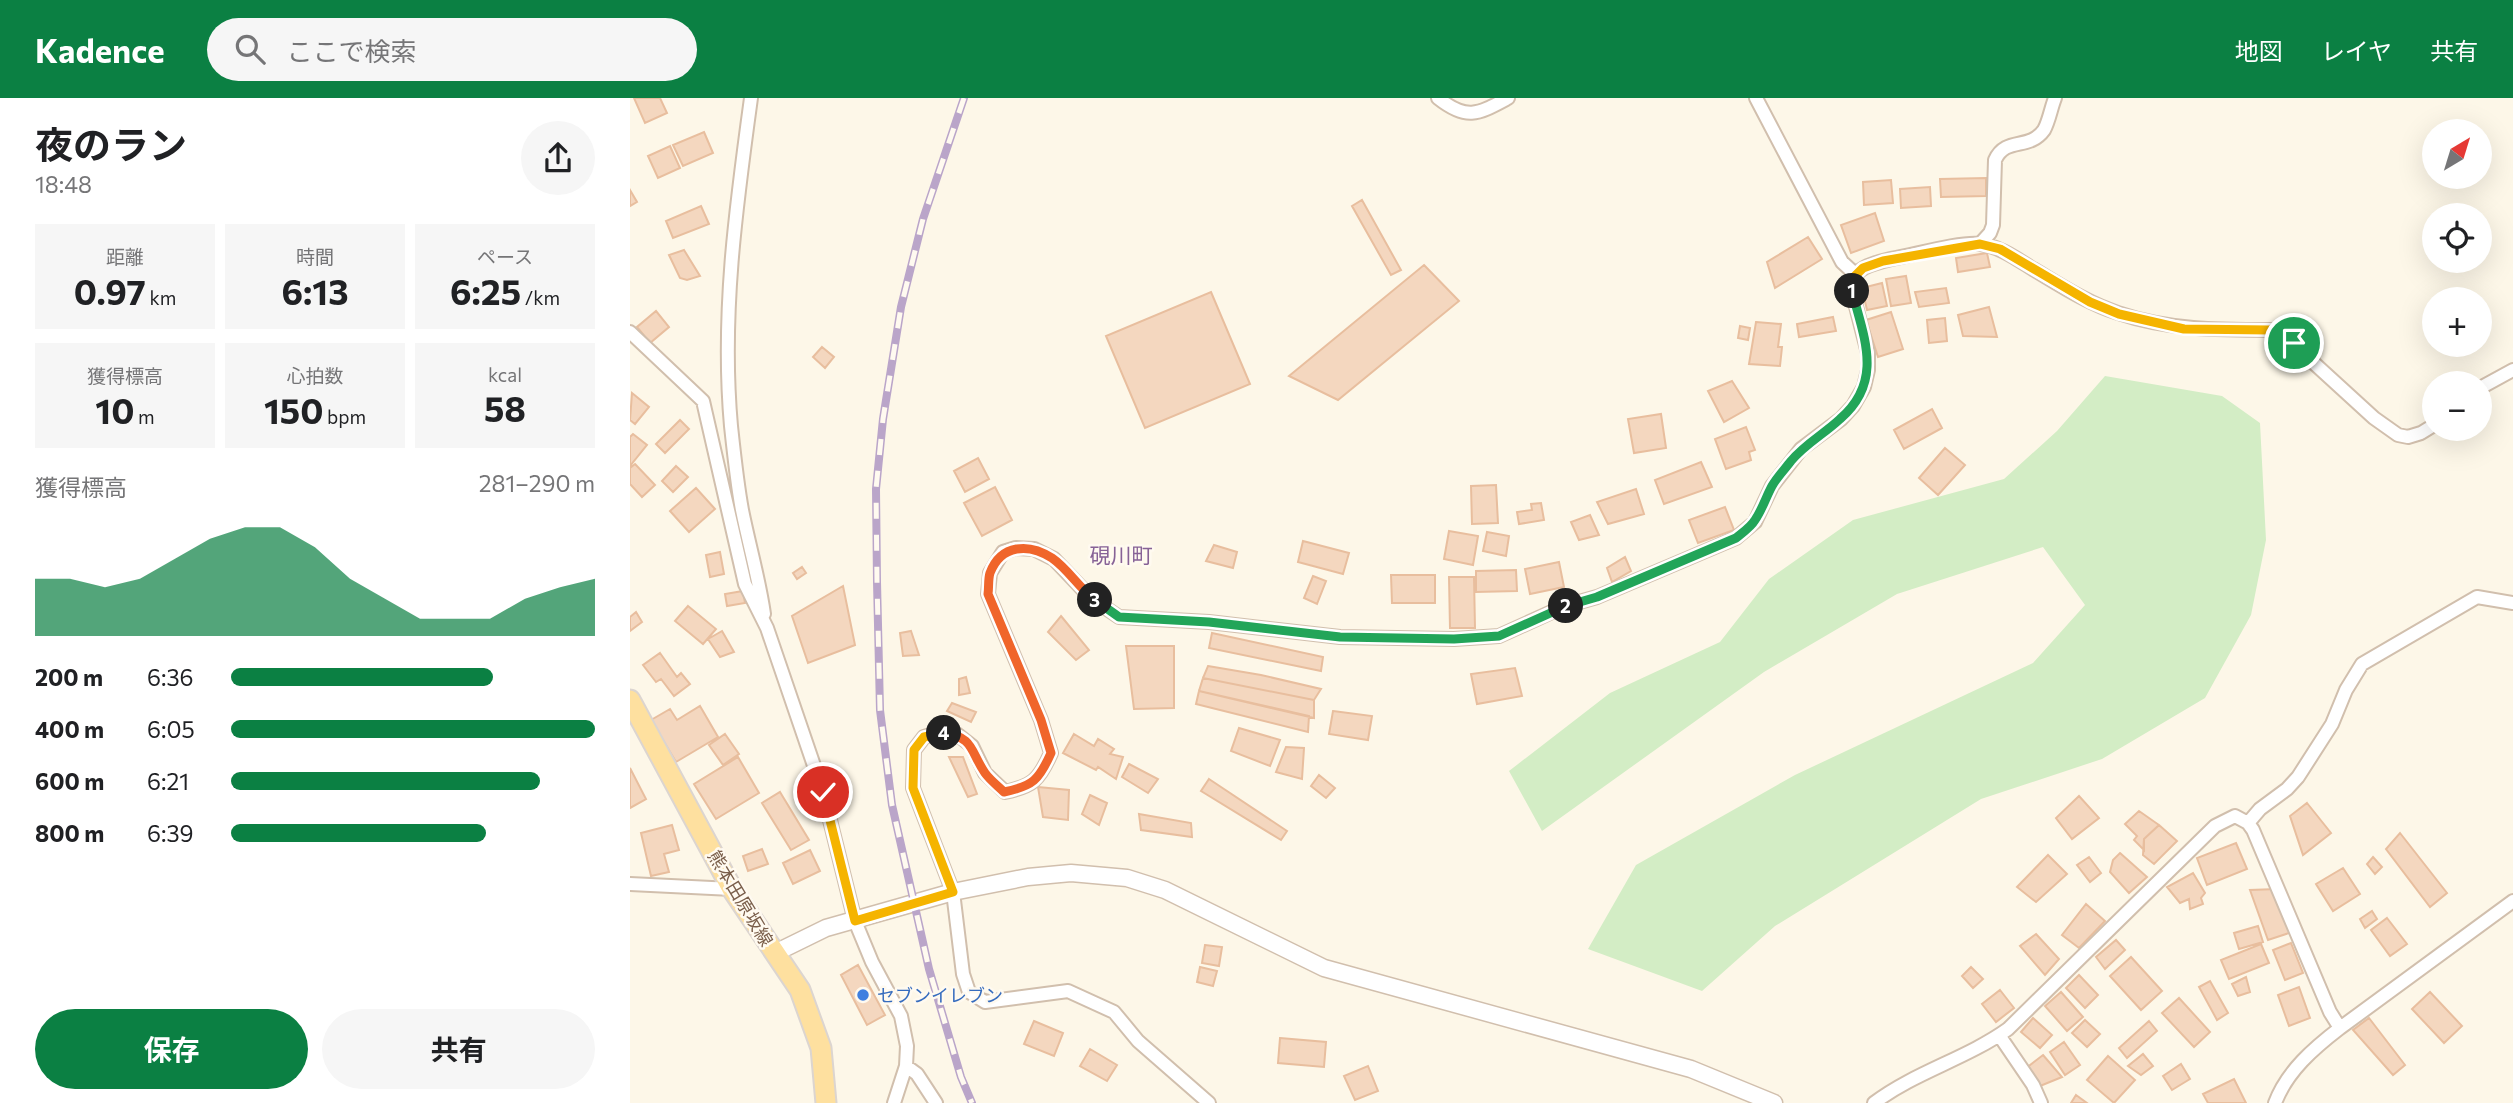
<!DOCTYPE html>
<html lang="ja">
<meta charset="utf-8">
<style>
body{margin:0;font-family:Commissioner,"Noto Sans JP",sans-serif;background:#f6f6f6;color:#202124;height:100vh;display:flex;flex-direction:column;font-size:26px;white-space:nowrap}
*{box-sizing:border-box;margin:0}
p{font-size:23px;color:#757577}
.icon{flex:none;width:38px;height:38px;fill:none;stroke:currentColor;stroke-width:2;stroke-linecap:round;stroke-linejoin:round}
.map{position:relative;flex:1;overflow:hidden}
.panel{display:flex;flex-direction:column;background:#fff;width:630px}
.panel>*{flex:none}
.needle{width:46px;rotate:38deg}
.controls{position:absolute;left:1792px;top:21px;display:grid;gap:14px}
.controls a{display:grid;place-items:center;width:70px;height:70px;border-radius:50%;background:#fff;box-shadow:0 7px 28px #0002;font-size:35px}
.pin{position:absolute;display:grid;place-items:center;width:60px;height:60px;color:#fff;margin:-30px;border:4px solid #fff;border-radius:50%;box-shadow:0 2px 7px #0007}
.km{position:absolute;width:35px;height:35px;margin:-18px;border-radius:50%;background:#222;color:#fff;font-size:19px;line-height:35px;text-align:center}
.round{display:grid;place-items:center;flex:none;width:74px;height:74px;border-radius:37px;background:#f6f6f6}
.head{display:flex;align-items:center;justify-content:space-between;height:119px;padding:0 35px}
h1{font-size:38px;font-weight:700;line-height:52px}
.figures{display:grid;grid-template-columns:repeat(3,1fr);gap:10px;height:119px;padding:7px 35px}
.figures div{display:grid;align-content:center;border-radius:0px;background:#f6f6f6;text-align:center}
.figures b{font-size:35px;font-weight:700}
.figures small{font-size:19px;font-weight:400}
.figures p{font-size:19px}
.chart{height:196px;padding:14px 35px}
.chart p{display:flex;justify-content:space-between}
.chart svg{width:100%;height:126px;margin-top:7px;fill:#0b8043;opacity:.7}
.cta{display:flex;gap:14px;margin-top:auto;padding:14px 35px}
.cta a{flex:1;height:80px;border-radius:42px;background:#0b8043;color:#fff;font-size:28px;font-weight:700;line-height:80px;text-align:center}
.cta a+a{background:#f6f6f6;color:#202124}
ul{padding:0 35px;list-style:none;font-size:23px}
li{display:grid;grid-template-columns:112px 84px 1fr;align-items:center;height:52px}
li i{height:18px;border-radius:9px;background:#0b8043}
header{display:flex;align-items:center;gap:42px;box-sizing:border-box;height:98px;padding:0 35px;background:#0b8043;color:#fff}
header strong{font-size:33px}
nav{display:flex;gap:38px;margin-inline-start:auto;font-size:24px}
.search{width:490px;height:63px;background:#f6f6f6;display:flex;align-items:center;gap:18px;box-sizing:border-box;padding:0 24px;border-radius:38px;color:#757577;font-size:26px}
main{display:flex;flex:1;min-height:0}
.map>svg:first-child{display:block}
.green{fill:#d3edc5}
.building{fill:#f4d7bf;stroke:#e8be9e;stroke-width:2}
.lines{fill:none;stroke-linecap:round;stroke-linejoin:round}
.minor-casing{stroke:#d1bfad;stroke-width:16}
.tertiary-casing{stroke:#d1bfad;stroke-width:19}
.primary-casing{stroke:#dcd5d0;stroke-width:23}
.minor{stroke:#fff;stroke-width:12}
.tertiary{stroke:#fff;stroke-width:16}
.primary{stroke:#fee09f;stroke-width:19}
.rail-casing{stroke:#baa5c9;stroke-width:8}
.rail{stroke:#fffaf0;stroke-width:5;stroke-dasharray:16;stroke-linecap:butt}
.split-1-casing{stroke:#fff;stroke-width:14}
.split-2-casing{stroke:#fff;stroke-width:14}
.split-3-casing{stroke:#fff;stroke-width:14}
.split-4-casing{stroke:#fff;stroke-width:14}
.split-5-casing{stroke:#fff;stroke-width:14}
.split-1{stroke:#f5b400;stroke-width:9}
.split-2{stroke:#22a559;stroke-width:9}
.split-3{stroke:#22a559;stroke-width:9}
.split-4{stroke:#f0652b;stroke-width:9}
.split-5{stroke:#f5b400;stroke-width:9}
.shop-dot{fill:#3f7fe0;stroke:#fffaf0;stroke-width:2.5}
.labels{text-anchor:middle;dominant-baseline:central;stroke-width:5;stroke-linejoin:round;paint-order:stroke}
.street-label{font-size:18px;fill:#7a5e4a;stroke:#fffaf0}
.shop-label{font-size:18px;fill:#366cbe;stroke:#fffaf0;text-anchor:start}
.quarter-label{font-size:21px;fill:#876296;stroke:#fffaf0}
</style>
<header>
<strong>Kadence</strong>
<div class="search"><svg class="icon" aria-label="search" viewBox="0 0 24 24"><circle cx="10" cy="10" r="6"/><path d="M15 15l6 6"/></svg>ここで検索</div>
<nav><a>地図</a><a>レイヤ</a><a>共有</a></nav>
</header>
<main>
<section class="panel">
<div class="head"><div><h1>夜のラン</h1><p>18:48</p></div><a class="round"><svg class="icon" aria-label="share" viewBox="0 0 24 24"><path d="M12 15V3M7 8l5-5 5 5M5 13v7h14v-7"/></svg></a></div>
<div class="figures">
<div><p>距離</p><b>0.97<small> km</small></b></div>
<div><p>時間</p><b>6:13</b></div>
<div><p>ペース</p><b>6:25<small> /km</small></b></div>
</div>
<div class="figures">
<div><p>獲得標高</p><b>10<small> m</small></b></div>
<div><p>心拍数</p><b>150<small> bpm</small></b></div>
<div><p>kcal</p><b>58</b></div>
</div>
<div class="chart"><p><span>獲得標高</span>281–290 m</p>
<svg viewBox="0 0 160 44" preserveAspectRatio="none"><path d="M0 44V24L10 24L20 27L30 24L40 17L50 10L60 6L70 6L80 13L90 24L100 31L110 38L120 38L130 38L140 31L150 27L160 24V44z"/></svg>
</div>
<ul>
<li><b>200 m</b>6:36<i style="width:72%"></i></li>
<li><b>400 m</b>6:05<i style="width:100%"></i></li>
<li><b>600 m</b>6:21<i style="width:85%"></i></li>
<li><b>800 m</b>6:39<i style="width:70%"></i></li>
</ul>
<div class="cta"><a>保存</a><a>共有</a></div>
</section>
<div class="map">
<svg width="1883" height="1005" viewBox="0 0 1883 1005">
<rect width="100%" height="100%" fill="#fdf7e8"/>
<path class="green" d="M1475,278L1592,298L1630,325L1636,442L1621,517L1575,600L1472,661L1351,701L1145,828L1072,893L958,851L1006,767L1165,677L1403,565L1455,507L1413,449L1267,496L1134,574L912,733L879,673L980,595L1090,544L1139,481L1223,422L1374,381L1427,333Z"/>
<path class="building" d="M4,0H30L37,15L15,25Z
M74,34L83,55L53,68L43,47Z
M40,48L50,70L28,80L18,58Z
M1356,80V98L1311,99L1310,81Z
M1261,82L1263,105L1234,107L1233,84Z
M1300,89L1301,108L1271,110L1270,91Z
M0,92L7,104L0,108Z
M732,102L771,172L761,177L722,108Z
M71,108L79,126L43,140L36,123Z
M1245,115L1254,143L1221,155L1211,127Z
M1178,139L1192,161L1145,190L1137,164Z
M54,152L70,178L57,182L50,180L39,157Z
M1357,155L1360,169L1328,174L1326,160Z
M794,167L829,203L708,302L659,278Z
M1276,178L1281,205L1261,208L1256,181Z
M1252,185L1257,208L1237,212L1232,190Z
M1316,190L1319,205L1289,209L1285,194Z
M581,194L620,286L515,330L476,238Z
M1359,209L1367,239L1333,238L1328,217Z
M26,213L39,229L20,245L7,229Z
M1261,214L1273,251L1248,259L1236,222Z
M1203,219L1206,233L1169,239L1167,226Z
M1315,220L1317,243L1299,245L1297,222Z
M1126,224L1151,226L1148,249H1152L1150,268L1119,266Z
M1110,228L1120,230L1118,242L1108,240Z
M192,249L204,259L195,270L183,259Z
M1102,283L1119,310L1094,324L1078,293Z
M2,295L19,309L5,326L0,322Z
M1302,311L1312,330L1274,351L1264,332Z
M1031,316L1036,350L1004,355L998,321Z
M50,322L59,331L35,355L26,346Z
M1116,329L1125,352L1119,354L1121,362L1096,371L1085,341Z
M3,336L17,347L0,368V339Z
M1315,350L1335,367L1308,397L1289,380Z
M348,360L359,381L335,394L324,373Z
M1071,364L1082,389L1034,406L1025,382Z
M5,366L25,387L12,399L0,386V370Z
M46,368L58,379L43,394L32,383Z
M866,387L868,425L842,426L841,388Z
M365,389L382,422L352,438L334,405Z
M66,390L85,411L59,434L40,413Z
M1006,391L1014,416L978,426L967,404Z
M911,405L914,422L889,426L887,414L902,412L901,406Z
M1095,409L1104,432L1068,445L1059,422Z
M960,417L969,437L949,442L941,424Z
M819,433L848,438L843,467L814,461Z
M857,434L879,438L876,458L853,453Z
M673,443L719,455L713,476L668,464Z
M584,447L607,454L603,470L576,463Z
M90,454L94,476L80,479L76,457Z
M995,459L1001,473L982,484L977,470Z
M929,464L934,489L900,496L895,471Z
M172,469L176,475L167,481L163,475Z
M886,472L887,493L846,494V473Z
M761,477H805V505H762Z
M683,478L696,483L687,506L674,500Z
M819,479H844L845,530H820Z
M213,488L225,547L178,565L162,518Z
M113,493L115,505L97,508L95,496Z
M58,508L86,531L73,546L45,523Z
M6,514L12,524L0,533V519Z
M431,518L459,552L446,562L418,534Z
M92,533L104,554L90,559L78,541Z
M281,533L289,557L273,558L270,535Z
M582,535L693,559L691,573L579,550Z
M496,548H544V610L504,611Z
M30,555L47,579L51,575L60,586L44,598L31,581L26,584L13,567Z
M578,568L631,577L691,591L684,602L573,580Z
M885,570L892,598L847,606L841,576Z
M336,579L340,595L329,597V581Z
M573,580L684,602V620L569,593Z
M569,593L679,618L678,634L566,606Z
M322,605L346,614L341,624L317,613Z
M70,608L88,639L46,664L21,622L40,611L47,622Z
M703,613L742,618L738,642L699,636Z
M609,630L650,642L640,668L601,653Z
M95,636L109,656L93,667L79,647Z
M444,636L464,648L468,641L484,651L480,656L493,659L486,681L468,669L466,672L433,655Z
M656,649L674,650L672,681L646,674Z
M108,659L129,695L86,721L64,686Z
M319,659H333L347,696L338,699Z
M499,666L528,681L518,695L492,679Z
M0,670L16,701L0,710Z
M689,677L705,690L696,700L681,688Z
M579,681L657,733L651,742L571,693Z
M408,689L439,692L438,722L413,719Z
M150,694L179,742L161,752L132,705Z
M460,697L477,705L469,727L452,716Z
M1449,698L1469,720L1442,741L1426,720Z
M1677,705L1701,735L1673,757L1660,718Z
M1509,713L1529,727L1514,741V752L1504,742L1507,738L1495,726Z
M509,716L561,725L562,739L511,732Z
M42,727L49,752L34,756L39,774L21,778L11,735Z
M1529,727L1547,743L1524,766L1513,757L1514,741Z
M1770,735L1817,795L1800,809L1756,751Z
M1606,745L1617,771L1577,787L1567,760Z
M132,751L138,766L118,773L113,758Z
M180,752L190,773L163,786L153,765Z
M1490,755L1517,779L1499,795L1480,774L1483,762Z
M1418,757L1437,776L1406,804L1387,789Z
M1459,759L1471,775L1460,784L1447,767Z
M1743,759L1752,769L1745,776L1737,766Z
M1713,770L1730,796L1703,813L1686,786Z
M1563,775L1575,795L1571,800L1573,806L1560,811L1559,801L1550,805L1537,789Z
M1647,791L1662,834L1638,842L1620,792Z
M1456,806L1475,823L1449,850L1432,837Z
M1742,813L1747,821L1735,830L1730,821Z
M1757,820L1777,846L1760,858L1741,832Z
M1628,828L1633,844L1609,851L1604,835Z
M1406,836L1429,861L1415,877L1390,848Z
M1486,842L1495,852L1475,871L1466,859Z
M1661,845L1673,875L1655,882L1643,852Z
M1631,846L1639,865L1599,881L1591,862Z
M575,847L592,849L589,868L572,865Z
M1501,859L1532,893L1511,912L1480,878Z
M228,867L255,917L237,927L211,877Z
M570,869L587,873L583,888L567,884Z
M1341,869L1353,881L1343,890L1332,878Z
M1449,877L1468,897L1455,910L1436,890Z
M1616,879L1620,894L1608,898L1602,886Z
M1580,883L1598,915L1587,922L1569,889Z
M1669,889L1680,920L1659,928L1648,897Z
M1370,892L1384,910L1366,924L1352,906Z
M1431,894L1453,919L1437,933L1415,908Z
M1800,894L1832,928L1814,945L1782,911Z
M1549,900L1580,934L1564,949L1532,915Z
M1403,920L1422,937L1410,950L1391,934Z
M1739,920L1775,967L1763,977L1723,932Z
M1455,922L1470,936L1457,949L1442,935Z
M404,923L433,935L424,958L394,946Z
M1519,923L1527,933L1497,960L1489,950Z
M650,940L696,944L694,969L648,965Z
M1434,944L1450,967L1435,977L1420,954Z
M460,951L487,967L477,983L450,968Z
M1513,956L1523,968L1511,977L1498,968Z
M1413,957L1432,979L1410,988L1395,971Z
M1478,958L1505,982L1484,1005L1457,982Z
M1551,966L1560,981L1542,992L1533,978Z
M738,968L748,993L725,1002L714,978Z
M1604,981L1616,1005H1578L1573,996Z
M1446,997L1457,1005H1441Z"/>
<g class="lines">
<g class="minor-casing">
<path id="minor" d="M121,0C106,109 91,217 101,328C104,356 107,385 112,412C119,447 129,481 134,516
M808,0C837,23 848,16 878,0
M1126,0L1212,164L1225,176
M1350,146L1360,135L1363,127L1365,62C1376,38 1399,53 1414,32C1419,23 1421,10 1425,0
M0,234L73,303L115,486L137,530L193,694L225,823L242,864L271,918L277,948L276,968L264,1005
M1850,290L1883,272
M1618,725L1630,711L1657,691L1668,679L1702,626L1716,592L1732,566L1847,499L1883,505
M0,786L102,791
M1710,930L1883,803
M1369,937L1403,987L1411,1005
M276,968L287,976L306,1005
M579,1005L508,943L484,914L438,893L355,904L339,894L333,876L323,794L283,690L284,652L294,639L311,634L328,637L342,648L355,675L375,694C403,688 409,682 421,655L411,622L358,496L360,475L373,454L386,450L404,451L424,461L461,500L489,519L579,524L710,539L824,541L869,538L935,508L967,499L1106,440L1125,424L1142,388L1171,351L1211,321L1223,308L1234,289L1238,272V255L1221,189C1222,170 1244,165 1261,161C1285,157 1327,144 1350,146C1369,148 1387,161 1403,171C1430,187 1457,205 1488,215C1538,232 1588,232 1640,232L1652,236L1744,320L1768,337L1778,339L1791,335L1804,327
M1244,1005C1285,974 1336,961 1378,931L1585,728L1605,718L1618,725L1623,732L1700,914L1710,930C1684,950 1657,973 1645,1005"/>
</g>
<g class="tertiary-casing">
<path id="tertiary" d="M145,855L196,830L323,794L398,779L441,775L497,780L535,792L694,870L1061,971L1144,1005"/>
</g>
<g class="primary-casing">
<path id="primary" d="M0,602L102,791L170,892L191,950L196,1005"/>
</g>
<use href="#minor" class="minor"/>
<use href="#tertiary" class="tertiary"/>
<use href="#primary" class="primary"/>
<g class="rail-casing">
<path id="rail" d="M334,0L293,121L271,209L253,321L246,391L247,484L250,612L262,707L299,871L331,979L342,1005"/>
</g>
<use href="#rail" class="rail"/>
</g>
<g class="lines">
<g class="split-1-casing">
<path id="split-1" d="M1222,193V181L1233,170L1253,163L1350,146L1370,151L1460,204L1489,216L1554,231L1640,232L1652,236L1664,245"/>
</g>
<g class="split-2-casing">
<path id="split-2" d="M936,508L967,499L1106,440C1112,435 1121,429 1125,422C1132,412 1136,399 1142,388C1147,379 1155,371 1161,363C1175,346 1194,336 1210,321C1254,283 1234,240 1222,193"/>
</g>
<g class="split-3-casing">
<path id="split-3" d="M465,502L489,519L579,524L710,539L824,541L869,538L936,508"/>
</g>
<g class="split-4-casing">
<path id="split-4" d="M314,635C344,639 340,653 355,675C360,682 368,688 374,694C403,688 409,682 421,655L411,622L358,496C359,490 358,481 360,475C371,446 399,445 422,460C438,471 449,490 465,502"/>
</g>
<g class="split-5-casing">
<path id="split-5" d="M193,694L225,823L323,794L283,690L284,652L294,639L314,635"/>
</g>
<use href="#split-1" class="split-1"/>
<use href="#split-2" class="split-2"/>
<use href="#split-3" class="split-3"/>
<use href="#split-4" class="split-4"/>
<use href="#split-5" class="split-5"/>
</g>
<circle class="shop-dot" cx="233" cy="897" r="7"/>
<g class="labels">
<g class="street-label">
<text transform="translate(111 800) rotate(59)">熊本田原坂線</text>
</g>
<g class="shop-label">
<text x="247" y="897">セブンイレブン</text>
</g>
<g class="quarter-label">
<text x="491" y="456">硯川町</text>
</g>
</g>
</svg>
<div class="controls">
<a><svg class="needle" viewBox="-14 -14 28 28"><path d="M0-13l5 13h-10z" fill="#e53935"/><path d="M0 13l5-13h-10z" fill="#757577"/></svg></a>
<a><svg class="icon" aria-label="locate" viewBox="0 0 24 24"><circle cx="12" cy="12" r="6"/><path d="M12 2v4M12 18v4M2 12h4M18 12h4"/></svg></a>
<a>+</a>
<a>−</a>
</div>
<div class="pin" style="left:1664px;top:245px;background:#1e9e55"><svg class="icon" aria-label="arrive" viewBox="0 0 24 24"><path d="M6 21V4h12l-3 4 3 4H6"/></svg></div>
<div class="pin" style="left:193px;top:694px;background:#d93025"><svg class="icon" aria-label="check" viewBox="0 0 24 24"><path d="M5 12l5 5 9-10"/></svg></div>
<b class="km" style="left:1222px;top:193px">1</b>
<b class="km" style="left:936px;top:508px">2</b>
<b class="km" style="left:465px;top:502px">3</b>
<b class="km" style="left:314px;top:635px">4</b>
</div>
</main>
